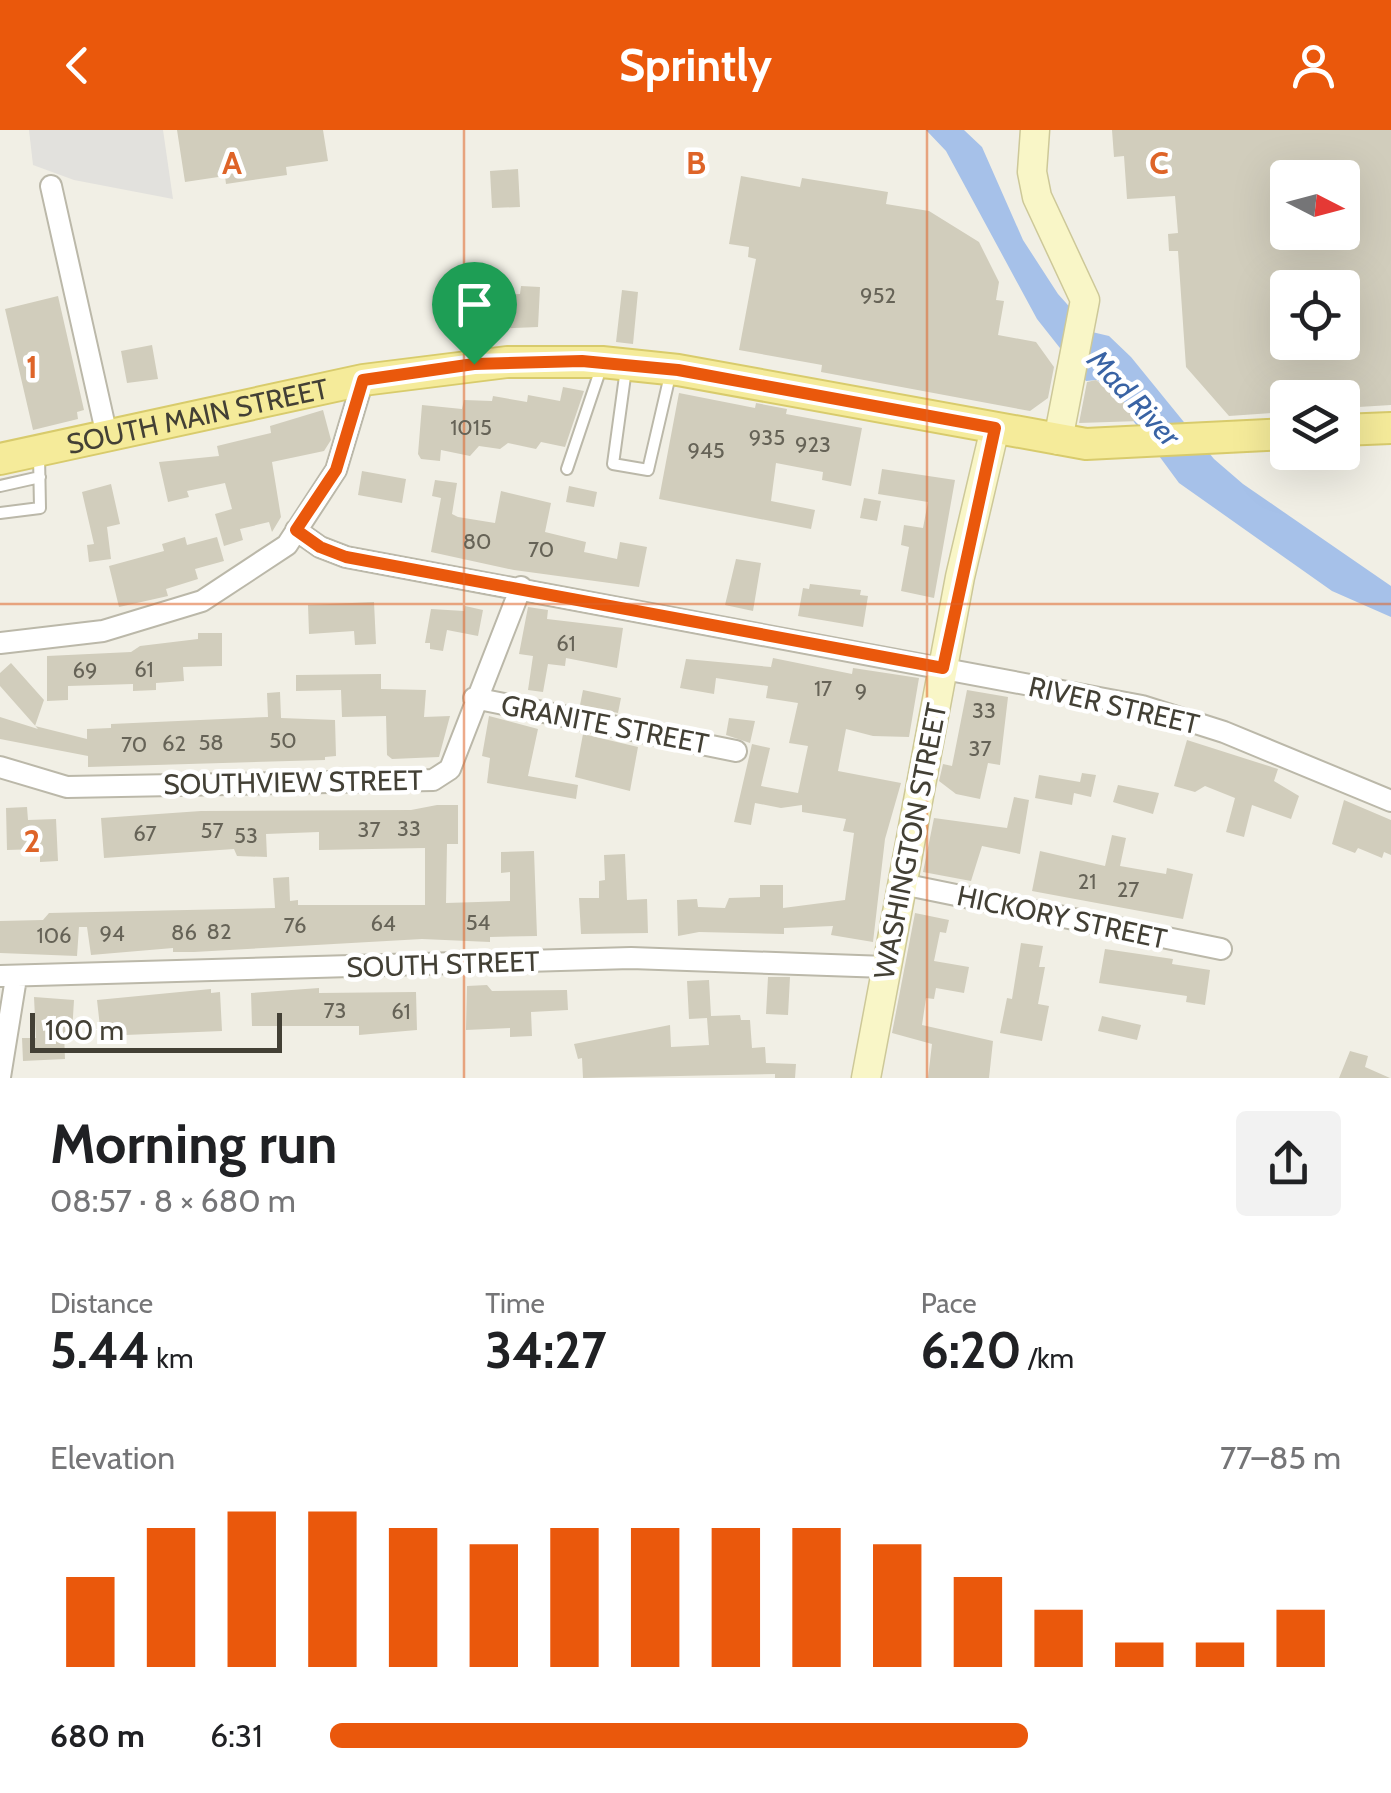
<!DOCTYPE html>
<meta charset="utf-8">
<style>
body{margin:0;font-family:Cabin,sans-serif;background:#f2f2f2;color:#202124;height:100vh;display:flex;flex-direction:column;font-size:38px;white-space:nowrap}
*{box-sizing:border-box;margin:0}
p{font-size:32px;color:#757577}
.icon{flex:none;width:55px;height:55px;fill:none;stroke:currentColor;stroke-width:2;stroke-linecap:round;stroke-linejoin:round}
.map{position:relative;height:948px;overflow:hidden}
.details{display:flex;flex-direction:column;background:#fff;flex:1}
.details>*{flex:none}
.needle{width:65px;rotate:96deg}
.controls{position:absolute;left:1270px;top:30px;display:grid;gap:20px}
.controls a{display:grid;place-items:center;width:90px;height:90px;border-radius:10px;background:#fff;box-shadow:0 10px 40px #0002;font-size:50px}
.scale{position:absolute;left:30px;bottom:25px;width:252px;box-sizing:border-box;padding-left:10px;border:5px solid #434035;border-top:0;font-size:28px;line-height:35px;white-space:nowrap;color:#434035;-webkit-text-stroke:8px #fff;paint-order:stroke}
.pin{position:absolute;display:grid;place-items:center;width:85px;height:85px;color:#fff;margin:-102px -42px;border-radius:50% 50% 50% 0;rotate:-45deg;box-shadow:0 0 10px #0007}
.pin .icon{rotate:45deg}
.round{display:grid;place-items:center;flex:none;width:105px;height:105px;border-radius:10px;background:#f2f2f2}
.summary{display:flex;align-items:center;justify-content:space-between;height:170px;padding:0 50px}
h1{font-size:55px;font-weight:800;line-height:75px}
.metrics{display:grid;grid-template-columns:repeat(3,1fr);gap:15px;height:170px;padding:10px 50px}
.metrics div{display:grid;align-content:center}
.metrics b{font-size:50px;font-weight:800}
.metrics small{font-size:28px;font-weight:400}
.metrics p{font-size:28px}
.chart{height:280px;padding:20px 50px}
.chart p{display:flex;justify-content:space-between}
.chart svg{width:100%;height:180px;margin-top:10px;stroke:#ea580c;stroke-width:6}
ul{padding:0 50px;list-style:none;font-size:32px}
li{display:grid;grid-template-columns:160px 120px 1fr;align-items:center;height:75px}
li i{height:25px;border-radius:12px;background:#ea580c}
header{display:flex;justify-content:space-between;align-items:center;height:130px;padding:0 50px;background:#ea580c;color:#fff;font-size:45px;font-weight:800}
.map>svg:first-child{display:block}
.parking{fill:#e2e1dd}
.water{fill:#a6c1e9}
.building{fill:#d1cdbc;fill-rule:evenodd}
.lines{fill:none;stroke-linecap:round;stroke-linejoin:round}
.service-casing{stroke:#bbb8a9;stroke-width:14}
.minor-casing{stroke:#bbb8a9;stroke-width:24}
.secondary-casing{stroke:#cdc898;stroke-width:31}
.primary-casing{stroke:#d8cb6c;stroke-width:34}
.service{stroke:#fff;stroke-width:10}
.minor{stroke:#fff;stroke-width:20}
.secondary{stroke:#f9f6c7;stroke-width:28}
.primary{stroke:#f5eb9a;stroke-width:30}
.route-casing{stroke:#fff;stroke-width:20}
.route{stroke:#ea580c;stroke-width:12}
.grid{fill:none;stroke:#de6428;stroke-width:2.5;stroke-opacity:0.55}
.labels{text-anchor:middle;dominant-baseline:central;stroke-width:9;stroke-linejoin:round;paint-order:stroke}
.number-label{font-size:22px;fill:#666357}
.street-label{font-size:28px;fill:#434035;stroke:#fff}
.water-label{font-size:30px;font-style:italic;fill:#3963a4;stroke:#fff}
.grid-label{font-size:32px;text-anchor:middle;font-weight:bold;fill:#de6428;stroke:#fff;stroke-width:9;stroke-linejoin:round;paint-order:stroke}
</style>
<header><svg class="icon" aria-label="back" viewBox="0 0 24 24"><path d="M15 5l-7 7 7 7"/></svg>Sprintly<svg class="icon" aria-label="person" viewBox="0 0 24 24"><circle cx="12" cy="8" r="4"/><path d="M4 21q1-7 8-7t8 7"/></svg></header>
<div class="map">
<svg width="1391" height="948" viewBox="0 0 1391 948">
<rect width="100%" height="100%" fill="#f1efe5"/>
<path class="parking" d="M29,0H163L173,69L74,50L33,35Z"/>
<path class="water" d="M926,0H964L982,17L1023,110L1058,164L1092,202L1109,206L1131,227L1214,329L1243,354L1391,456V487L1332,461L1179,353L1123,277L1124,273L1097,250L1086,251L1037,189L946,21Z"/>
<path class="building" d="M177,0H323L328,31L286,37L287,45L226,54L225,46L185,52Z
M1112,0H1391V275L1342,278V268H1288V282L1229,286L1186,237L1178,121H1169L1168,104L1178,103L1175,66L1127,69L1124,26L1114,27ZM1288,48H1342V102H1288ZM1288,158H1342V212H1288Z
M518,39L520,77L492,78L490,41Z
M741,46L800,57L802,48L888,62L886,74L929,81L979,112L999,152L996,170L1004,171L998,205L1036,212L1054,237L1048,268L1030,281L821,242L822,235L739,220L756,129L748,127L749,117L729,114Z
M521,156L540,157L538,197L486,199L480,166L520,164Z
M622,160L638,162L633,214L616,212Z
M58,166L84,280L77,282L78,289L33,300L5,179Z
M152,215L158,249L127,253L121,221Z
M1096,250L1125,273L1123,277L1140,291L1079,293L1087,252Z
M563,257L584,261L565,317L541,312L536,319L508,313L500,319L479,316L470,326L441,320L440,331L421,329L418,324L422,275L462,279L464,270L492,271L493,266L527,272L528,265L560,271Z
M679,263L755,278L756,273L787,279L786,284L862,298L851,356L822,350L823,342L776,333L771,371L815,380L811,399L659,369Z
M323,280L331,310L324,321L272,332L281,387L272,402L269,392L240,399L243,410L224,416L215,384L232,379L225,353L187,361L189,367L168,372L159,332L219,326L217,316L271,303L270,296Z
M882,339L955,350L934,468L901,461L909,417L901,415L904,395L923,398L928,372L878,364Z
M362,341L406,349L402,373L358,365Z
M435,350L457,353L452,384L458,387L495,393L501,361L551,373L545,402L586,412L584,422L617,429L620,412L647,417L639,457L514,440L431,422L441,368L432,366Z
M111,354L120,394L107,397L111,429L89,432L87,415L94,414L82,362Z
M569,356L597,362L594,377L566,372Z
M864,368L881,371L877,391L860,388Z
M185,407L187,415L217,407L224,431L195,439L198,449L166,459L168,466L119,477L109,436L164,421L162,414Z
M736,429L761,433L753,481L725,475Z
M810,454L861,460L860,465L868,466L863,497L798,486L803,458L809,459Z
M374,472L376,514L355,515L354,501L309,504L308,475Z
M465,476L483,480L478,506L447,500L443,521L430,519V513H425L431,479L464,481Z
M528,477L548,480L547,489L623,498L617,538L566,528L565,536L548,534L543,562L528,560L533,526L519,524Z
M198,503H222V536L183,537L184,551L156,553V560L133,561V554L68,556V570L47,571V526L131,522L140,516L198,509Z
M773,528L852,544L853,538L919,548L909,607L873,606L846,599L838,641L901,653L885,709L873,812L831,805L833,796L784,798V804L699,802L678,806L677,770L697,769L698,777L725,778L729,768L760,767V755H783V778L845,770L854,703L843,701L846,689L802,682V675L781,678L755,673L751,695L734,692L752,614L770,618L761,656L798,663L808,616L789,613L798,573L766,568L768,556L716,548L714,564L680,558L686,529L771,537Z
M11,533L44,570L35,596L87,609V599L111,598V594L268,587L267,563L280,562L281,588L335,590L336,626L325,627V630L88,637V626L0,609V587L38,599L0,556V543Z
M381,544V559L426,560L424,587L450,586L439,627L392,629L387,625L386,586L342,587L341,560L296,561V545Z
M583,560L621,568L618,583L580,575Z
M967,560L1008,567L1000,635L988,633L980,669L956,664L939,651L943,634L952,636Z
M489,586L538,599L528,646L578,655L576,669L487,653L490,628L482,626Z
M729,588L755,591L750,613L726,605Z
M583,604L638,617L630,661L575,647Z
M1187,610L1278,639L1274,651L1299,666L1291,689L1252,675L1244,707L1226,702L1235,668L1205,656L1195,662L1174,656Z
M1082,643L1096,645L1091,667L1074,663L1072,675L1035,668L1039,645L1080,652Z
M1118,655L1159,663L1153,684L1113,672Z
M1014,667L1029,670L1020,724L982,716L971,751L923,742L934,688L1007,698Z
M1344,670L1391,690V725L1384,722L1382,728L1358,718L1355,723L1332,714Z
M437,675H458V714H447L446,773L510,771V742L501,743V722L534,721L537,806L490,807V812L422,809L194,822H173V818L91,825L87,797H79L77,826L0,823V791L43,790L49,783L275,778L273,748L289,747L290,771L298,770V775H425V718L319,720V702L266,704L267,727L237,726L234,719L104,728L101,688L201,681L411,680Z
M27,677L28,690L56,689L58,731L40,732V719L7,720L6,678Z
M1112,705L1126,708L1120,736L1166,744L1167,738L1193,744L1183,789L1032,761L1040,721L1105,736Z
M625,724L627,770L647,769L648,803L581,804L579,768H599V751L605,750L604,725Z
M915,783L949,790L946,803L940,802L934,831L969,837L964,863L936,858L934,869L926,868L922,895L993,911L989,948H928L932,914L892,903Z
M1021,813L1043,816L1039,837H1045L1038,874L1049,876L1042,911L1000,903L1007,868L1012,869Z
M1105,819L1173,829L1172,834L1210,840L1205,875L1186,872L1187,866L1099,853Z
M768,847H790L788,885L766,884Z
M709,850L711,886L740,885L741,890H750L752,918L765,917L766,933L796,934L795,948H775V944L583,948L582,928L578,929L574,914L670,895L671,917L709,915L707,888L689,889L687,851Z
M487,855L492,861L567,860L568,880L531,882L532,906L510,907V898L466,900L467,856Z
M319,858V863L416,862L417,900L359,905V896H252L251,863Z
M211,859V863L220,862L222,901L101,906L97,870Z
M34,867L74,870L72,903L64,902L65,929L23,931L22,908H36Z
M1102,886L1141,895L1137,910L1098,901Z
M1350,921L1368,926L1365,937L1390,948H1339Z"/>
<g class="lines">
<g class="service-casing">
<path id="service" d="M626,239L613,334L648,340L671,241
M567,339L601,238
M0,356L40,347
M0,383L40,378L39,326"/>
</g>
<g class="minor-casing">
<path id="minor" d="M51,56L107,306
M296,400L320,417L346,427L1142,576L1224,602L1391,671
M0,513L103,501L202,471L287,415L336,340L363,250
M474,568L736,621
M0,637L67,657L433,650L450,639L521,457
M902,754L1221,819
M0,846L631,828L886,837
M0,947L16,848"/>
</g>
<g class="secondary-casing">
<path id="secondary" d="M1035,0L1032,42L1037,67L1085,170L1058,310
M866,948L960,447L995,298"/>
</g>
<g class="primary-casing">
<g id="primary">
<path d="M1342,300L1391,298"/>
<path id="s1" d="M0,329L363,250L507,232H602L678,240L1086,314L1288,304"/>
</g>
</g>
<use href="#service" class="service"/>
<use href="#minor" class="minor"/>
<use href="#secondary" class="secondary"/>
<use href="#primary" class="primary"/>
</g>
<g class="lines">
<g class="route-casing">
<path id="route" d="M582,231L678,240L995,298L943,538L346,427L320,417L296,400L336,340L363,250L474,234Z"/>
</g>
<use href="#route" class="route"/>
</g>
<path class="grid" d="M464,0V948M927,0V948M0,474H1391"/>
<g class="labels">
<g class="number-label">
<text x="878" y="165">952</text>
<text x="471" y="297">1015</text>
<text x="767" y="307">935</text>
<text x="813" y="314">923</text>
<text x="706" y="320">945</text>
<text x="477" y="411">80</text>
<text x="541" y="419">70</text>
<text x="566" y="513">61</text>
<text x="144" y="539">61</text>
<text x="85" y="540">69</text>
<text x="823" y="558">17</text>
<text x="861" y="561">9</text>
<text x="984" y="580">33</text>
<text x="283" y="610">50</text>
<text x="211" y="612">58</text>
<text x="174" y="613">62</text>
<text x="134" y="614">70</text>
<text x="980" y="618">37</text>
<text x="409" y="698">33</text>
<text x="369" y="699">37</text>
<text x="212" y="700">57</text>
<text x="145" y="703">67</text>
<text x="246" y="705">53</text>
<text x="1087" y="751">21</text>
<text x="1128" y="759">27</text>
<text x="478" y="792">54</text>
<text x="383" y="793">64</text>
<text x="295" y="795">76</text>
<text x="219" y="801">82</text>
<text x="184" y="802">86</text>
<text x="112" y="803">94</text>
<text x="54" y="805">106</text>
<text x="335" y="880">73</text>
<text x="401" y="881">61</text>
</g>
<g class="street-label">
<text stroke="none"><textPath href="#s1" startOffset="202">SOUTH MAIN STREET</textPath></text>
<text transform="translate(1114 575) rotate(13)">RIVER STREET</text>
<text transform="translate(605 594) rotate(11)">GRANITE STREET</text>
<text transform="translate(293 652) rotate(-1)">SOUTHVIEW STREET</text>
<text transform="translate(910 711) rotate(-79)">WASHINGTON STREET</text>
<text transform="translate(1062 787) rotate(12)">HICKORY STREET</text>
<text transform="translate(443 834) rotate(-2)">SOUTH STREET</text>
</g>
<g class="water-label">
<text transform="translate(1134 268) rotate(47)">Mad River</text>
</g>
</g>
<g class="grid-label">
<text x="232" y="44">A</text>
<text x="696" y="44">B</text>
<text x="1159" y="44">C</text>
<text x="32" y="248">1</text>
<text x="32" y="722">2</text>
</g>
</svg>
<div class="controls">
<a><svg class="needle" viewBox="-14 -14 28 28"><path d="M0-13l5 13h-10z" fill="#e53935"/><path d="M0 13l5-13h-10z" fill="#757577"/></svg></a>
<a><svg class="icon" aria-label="locate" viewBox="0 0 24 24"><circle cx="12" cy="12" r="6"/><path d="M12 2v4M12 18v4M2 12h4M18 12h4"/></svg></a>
<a><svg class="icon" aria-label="layers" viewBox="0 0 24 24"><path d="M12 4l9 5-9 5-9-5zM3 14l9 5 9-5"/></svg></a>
</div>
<div class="scale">100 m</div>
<div class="pin" style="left:474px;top:234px;background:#1e9e55"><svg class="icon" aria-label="arrive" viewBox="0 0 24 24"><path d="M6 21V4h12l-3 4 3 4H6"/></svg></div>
</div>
<section class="details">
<div class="summary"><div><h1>Morning run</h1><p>08:57 · 8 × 680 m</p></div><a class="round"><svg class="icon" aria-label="share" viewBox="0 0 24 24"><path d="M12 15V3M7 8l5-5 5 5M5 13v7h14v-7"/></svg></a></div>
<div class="metrics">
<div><p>Distance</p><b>5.44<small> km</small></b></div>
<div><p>Time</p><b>34:27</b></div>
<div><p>Pace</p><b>6:20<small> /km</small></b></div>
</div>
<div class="chart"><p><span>Elevation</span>77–85 m</p>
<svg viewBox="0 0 160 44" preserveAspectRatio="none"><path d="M5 44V22M15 44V10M25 44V6M35 44V6M45 44V10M55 44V14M65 44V10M75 44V10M85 44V10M95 44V10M105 44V14M115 44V22M125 44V30M135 44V38M145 44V38M155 44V30"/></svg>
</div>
<ul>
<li><b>680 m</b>6:31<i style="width:69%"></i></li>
</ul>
</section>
